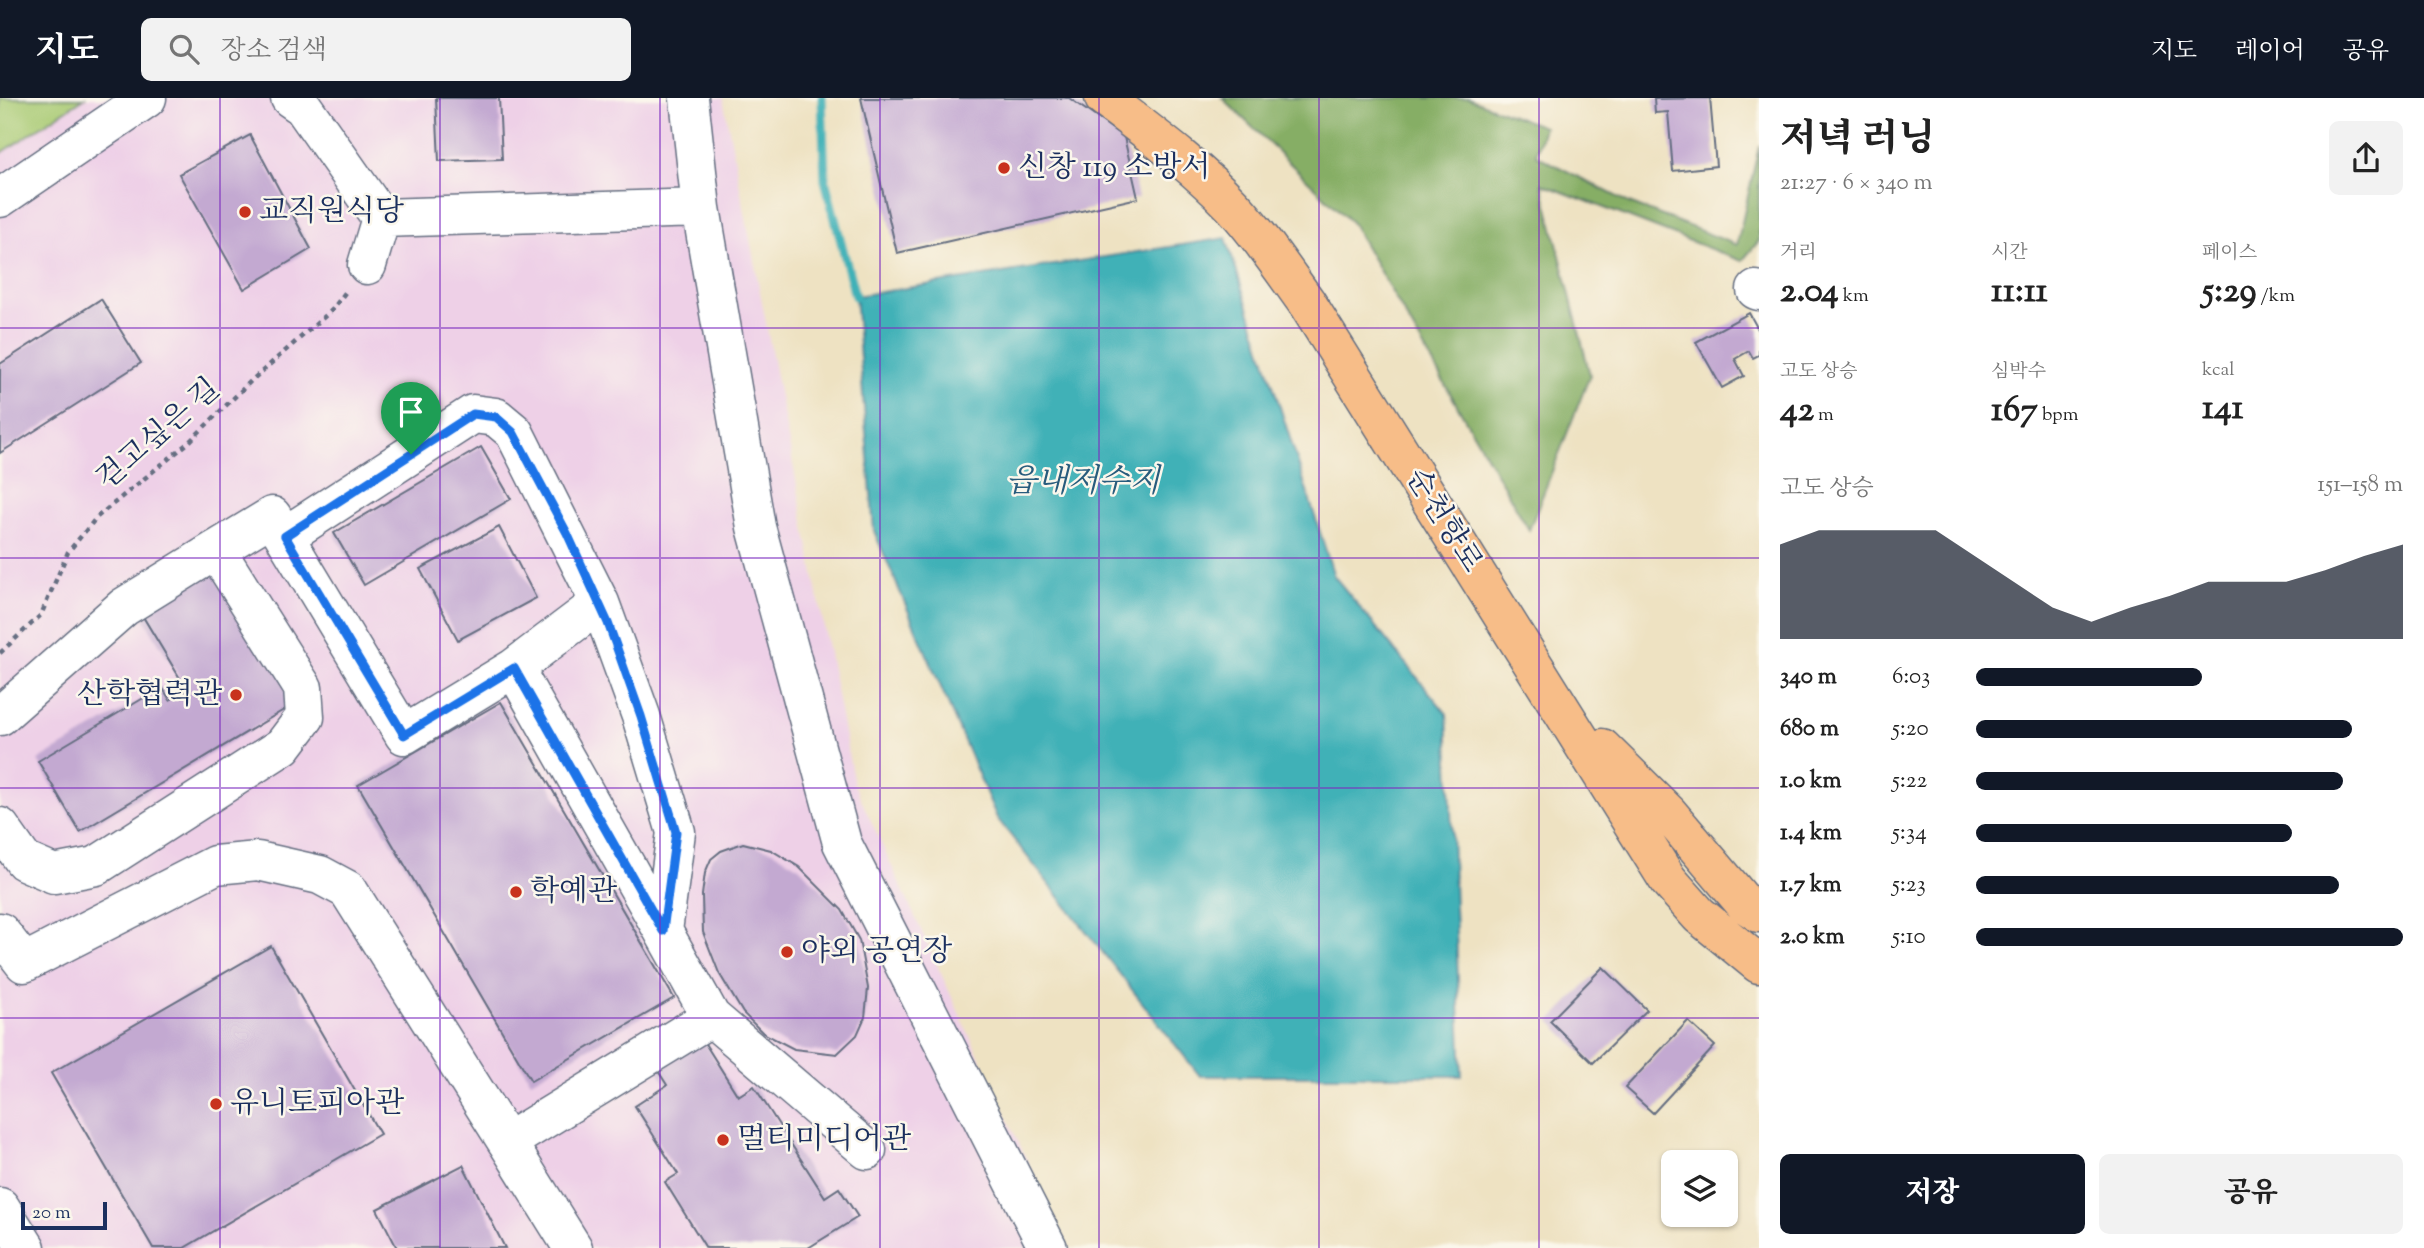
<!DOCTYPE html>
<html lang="ko">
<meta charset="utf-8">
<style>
body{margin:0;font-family:"Sorts Mill Goudy","Noto Serif KR",serif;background:#f2f2f2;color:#222;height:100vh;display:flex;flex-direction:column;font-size:26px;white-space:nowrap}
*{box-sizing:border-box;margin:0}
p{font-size:23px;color:#767676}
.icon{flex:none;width:38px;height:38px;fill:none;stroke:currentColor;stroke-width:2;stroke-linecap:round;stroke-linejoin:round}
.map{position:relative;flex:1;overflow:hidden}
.drawer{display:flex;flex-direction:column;background:#fff;width:665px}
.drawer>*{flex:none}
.fabs{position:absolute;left:1661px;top:1052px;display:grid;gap:14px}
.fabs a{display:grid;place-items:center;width:77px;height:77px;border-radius:10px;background:#fff;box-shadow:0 2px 5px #0004;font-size:35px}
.scale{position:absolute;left:21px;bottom:18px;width:86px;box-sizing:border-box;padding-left:7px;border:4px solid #1b2f5e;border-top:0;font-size:19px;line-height:24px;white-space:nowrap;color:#1b2f5e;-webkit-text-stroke:5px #fbf7ec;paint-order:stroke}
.pin{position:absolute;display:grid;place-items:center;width:60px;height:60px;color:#fff;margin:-72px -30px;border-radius:50% 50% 50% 0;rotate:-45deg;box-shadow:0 0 7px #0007}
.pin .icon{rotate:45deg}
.round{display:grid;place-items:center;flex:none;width:74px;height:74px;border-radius:10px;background:#f2f2f2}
.headline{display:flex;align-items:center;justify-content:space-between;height:119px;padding:0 21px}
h1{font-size:38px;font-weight:800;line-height:52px}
.stats{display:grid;grid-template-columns:repeat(3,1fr);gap:10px;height:119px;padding:7px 21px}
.stats div{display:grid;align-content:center}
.stats b{font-size:35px;font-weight:800}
.stats small{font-size:19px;font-weight:400}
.stats p{font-size:19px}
.chart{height:196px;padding:14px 21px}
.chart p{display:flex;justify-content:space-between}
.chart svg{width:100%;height:126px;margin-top:7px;fill:#111827;opacity:.7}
.cta{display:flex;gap:14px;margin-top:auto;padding:14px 21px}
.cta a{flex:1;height:80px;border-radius:10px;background:#111827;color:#fff;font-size:28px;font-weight:800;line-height:80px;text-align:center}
.cta a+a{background:#f2f2f2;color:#222}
ul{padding:0 21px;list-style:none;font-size:23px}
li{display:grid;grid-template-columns:112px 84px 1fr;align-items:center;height:52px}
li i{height:18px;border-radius:9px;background:#111827}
header{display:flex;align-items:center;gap:42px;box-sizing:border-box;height:98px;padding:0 35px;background:#111827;color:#fff}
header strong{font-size:33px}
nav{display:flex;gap:38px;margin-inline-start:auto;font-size:24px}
.search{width:490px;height:63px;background:#f2f2f2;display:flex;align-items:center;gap:18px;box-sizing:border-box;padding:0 24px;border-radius:10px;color:#767676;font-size:26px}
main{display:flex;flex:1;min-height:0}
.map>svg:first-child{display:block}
.built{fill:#eed0e7}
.green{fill:#a9ca73;stroke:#627c68;stroke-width:2}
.forest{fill:#86ae65;stroke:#506e62;stroke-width:2}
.water{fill:#40b1b7;stroke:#2e708a;stroke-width:2}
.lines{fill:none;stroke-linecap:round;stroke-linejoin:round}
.stream{stroke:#40b1b7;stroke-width:9}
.building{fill:#c3a9d1}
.minor-casing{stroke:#656e81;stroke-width:41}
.major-casing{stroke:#656e81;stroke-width:41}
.path{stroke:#656e81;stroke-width:4.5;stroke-dasharray:5 5;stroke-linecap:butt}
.minor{stroke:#fff;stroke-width:38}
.major{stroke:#f7bd88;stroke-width:38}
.route-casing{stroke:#fff;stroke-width:14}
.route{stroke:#1a73e8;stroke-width:9}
.grid{fill:none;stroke:#7b2cbf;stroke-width:2;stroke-opacity:0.55}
.poi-dot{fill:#c8321e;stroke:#fbf7ec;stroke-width:2.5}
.labels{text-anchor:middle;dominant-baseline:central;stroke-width:5;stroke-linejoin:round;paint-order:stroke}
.poi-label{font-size:30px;fill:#1b2f5e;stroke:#fbf7ec;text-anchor:start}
.street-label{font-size:30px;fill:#1b2f5e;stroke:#fbf7ec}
.water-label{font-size:32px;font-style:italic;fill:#285c7d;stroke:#fbf7ec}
</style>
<header>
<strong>지도</strong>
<div class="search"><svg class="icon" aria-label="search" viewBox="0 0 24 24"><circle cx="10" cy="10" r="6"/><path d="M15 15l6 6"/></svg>장소 검색</div>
<nav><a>지도</a><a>레이어</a><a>공유</a></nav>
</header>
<main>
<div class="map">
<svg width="1759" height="1150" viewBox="0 0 1759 1150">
<rect width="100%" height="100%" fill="#fbf7ec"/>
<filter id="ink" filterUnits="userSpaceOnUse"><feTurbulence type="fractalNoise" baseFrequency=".0143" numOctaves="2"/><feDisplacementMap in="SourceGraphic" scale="14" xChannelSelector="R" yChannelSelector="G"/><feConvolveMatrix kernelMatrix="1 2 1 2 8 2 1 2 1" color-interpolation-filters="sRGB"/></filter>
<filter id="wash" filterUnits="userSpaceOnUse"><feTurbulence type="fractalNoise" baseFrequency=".00686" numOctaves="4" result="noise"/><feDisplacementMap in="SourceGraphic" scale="28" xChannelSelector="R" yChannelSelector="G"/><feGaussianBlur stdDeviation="1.57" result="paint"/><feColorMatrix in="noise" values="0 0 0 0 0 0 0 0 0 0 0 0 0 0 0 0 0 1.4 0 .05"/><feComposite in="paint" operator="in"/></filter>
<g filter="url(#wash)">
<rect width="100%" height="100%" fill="#eee2c2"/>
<path class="built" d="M0,0H723L854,686L1067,1150H0Z"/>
<path class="green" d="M0,0H84L0,56Z"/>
<path class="forest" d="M1222,0H1468L1544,29L1536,57L1629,105L1737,147L1759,48V143L1742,163L1542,86L1590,277L1529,432L1352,125Z"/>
<path class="water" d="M1226,140L1334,478L1447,616L1462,978H1200L997,720L874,433L855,198Z"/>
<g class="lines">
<path class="stream" d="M822,0L825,82L855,198"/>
</g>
<g id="blocks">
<path class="building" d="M436,0H499L502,61L439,63Z
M861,0H1069L1124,39L1138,100L897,155Z
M1710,0L1716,68L1673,73L1668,14L1655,15L1654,1Z
M250,37L311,151L244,191L179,76Z
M101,201L141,265L0,355V266Z
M1749,215L1759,233V257L1753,260L1749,253L1735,261L1744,278L1722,290L1696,244Z
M481,349L511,401L364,487L334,435Z
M499,429L536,500L458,542L420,471Z
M212,462L297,604L80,734L38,663L162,589L170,602L187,592L136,507Z
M501,604L674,900L531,983L358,687Z
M743,745L771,752L799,769L842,812L859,842L868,890L865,919L857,937L837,956L794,951L763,935L743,915L719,875L703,834L702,797L705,775L711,761L721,753Z
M271,848L380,1036L184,1150H153L51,975Z
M1603,869L1647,912L1593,965L1550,923Z
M1688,923L1715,948L1653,1015L1625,990Z
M699,936L738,998L754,988L825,1099L839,1090L858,1119L808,1150H706L665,1084L678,1076L635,1008L667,987L653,965Z
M463,1067L505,1150H397L377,1111Z"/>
</g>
</g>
<g filter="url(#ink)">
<use href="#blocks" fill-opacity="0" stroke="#656e81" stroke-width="2"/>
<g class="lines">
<g class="minor-casing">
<path id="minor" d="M290,0L303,9L381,120L367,167
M689,0L701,110L756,429L842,745L1048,1150
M0,100L147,0
M381,120L701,110
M1756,192L1759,193
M285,438L473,316L496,319L514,334L600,505
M0,618L124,509L216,452
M0,729L24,763L54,776L96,768L283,648L305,619L303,590L216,452L272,418L404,637L514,570
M663,833L514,570L600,505L641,618L676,734L663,833L711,919
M0,834L24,865L215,767L258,763L320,777L348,792L507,1044
M0,1109L26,1150
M573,1150L507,1044L711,919L867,1052"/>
</g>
<g class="major-casing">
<path id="major" d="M1104,0C1148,34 1194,67 1232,107C1260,137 1283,172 1307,205L1668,782L1699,817L1759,866
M1602,650L1668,715L1745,806L1759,815"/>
</g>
<path class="path" d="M0,555L41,517L68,454L97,419L188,345L252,282L332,212L347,192"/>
<use href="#minor" class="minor"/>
<use href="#major" class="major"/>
</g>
</g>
<g class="lines" filter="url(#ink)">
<g class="route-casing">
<path id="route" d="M473,316L496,319L513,334L567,435L608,525L641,618L676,734L663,833L514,570L404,637L285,438Z"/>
</g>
<use href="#route" class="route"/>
</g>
<path class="grid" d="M220,0V1150M440,0V1150M660,0V1150M880,0V1150M1099,0V1150M1319,0V1150M1539,0V1150M0,230H1759M0,460H1759M0,690H1759M0,920H1759"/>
<g class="poi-dot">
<circle cx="1004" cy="70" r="7"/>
<circle cx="245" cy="114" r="7"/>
<circle cx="236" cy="597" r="7"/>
<circle cx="516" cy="794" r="7"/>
<circle cx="787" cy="854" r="7"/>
<circle cx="216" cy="1006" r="7"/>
<circle cx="723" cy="1042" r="7"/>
</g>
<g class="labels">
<g class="poi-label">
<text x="1018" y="70">신창 119 소방서</text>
<text x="259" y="114">교직원식당</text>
<text x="222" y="597" text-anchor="end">산학협력관</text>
<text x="530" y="794">학예관</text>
<text x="801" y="854">야외 공연장</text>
<text x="230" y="1006">유니토피아관</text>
<text x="737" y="1042">멀티미디어관</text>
</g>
<g class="street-label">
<text transform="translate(159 337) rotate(-41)">걷고싶은 길</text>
<text transform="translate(1443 423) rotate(58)">순천향로</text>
</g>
<g class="water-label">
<text x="1083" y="385">읍내저수지</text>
</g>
</g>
</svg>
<div class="fabs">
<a><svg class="icon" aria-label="layers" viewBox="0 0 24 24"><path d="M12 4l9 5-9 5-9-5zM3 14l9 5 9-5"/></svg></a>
</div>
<div class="scale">20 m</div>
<div class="pin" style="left:411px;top:356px;background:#1e9e55"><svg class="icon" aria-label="arrive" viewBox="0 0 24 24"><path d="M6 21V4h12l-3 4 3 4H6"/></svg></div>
</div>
<section class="drawer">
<div class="headline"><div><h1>저녁 러닝</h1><p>21:27 · 6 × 340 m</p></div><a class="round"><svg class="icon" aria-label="share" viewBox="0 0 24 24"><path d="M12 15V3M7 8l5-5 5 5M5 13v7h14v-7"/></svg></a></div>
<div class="stats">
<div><p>거리</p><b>2.04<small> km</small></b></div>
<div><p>시간</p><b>11:11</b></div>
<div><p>페이스</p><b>5:29<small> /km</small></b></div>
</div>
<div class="stats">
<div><p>고도 상승</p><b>42<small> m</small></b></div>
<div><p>심박수</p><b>167<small> bpm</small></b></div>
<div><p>kcal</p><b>141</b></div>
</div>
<div class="chart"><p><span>고도 상승</span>151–158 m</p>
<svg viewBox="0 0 160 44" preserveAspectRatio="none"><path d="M0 44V11L10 6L20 6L30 6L40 6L50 15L60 24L70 33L80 38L90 33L100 29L110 24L120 24L130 24L140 20L150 15L160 11V44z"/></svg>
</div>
<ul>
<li><b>340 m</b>6:03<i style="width:53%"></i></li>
<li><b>680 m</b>5:20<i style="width:88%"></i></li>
<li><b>1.0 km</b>5:22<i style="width:86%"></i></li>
<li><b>1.4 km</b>5:34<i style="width:74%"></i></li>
<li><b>1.7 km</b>5:23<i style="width:85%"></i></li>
<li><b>2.0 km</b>5:10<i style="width:100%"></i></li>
</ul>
<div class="cta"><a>저장</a><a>공유</a></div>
</section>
</main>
